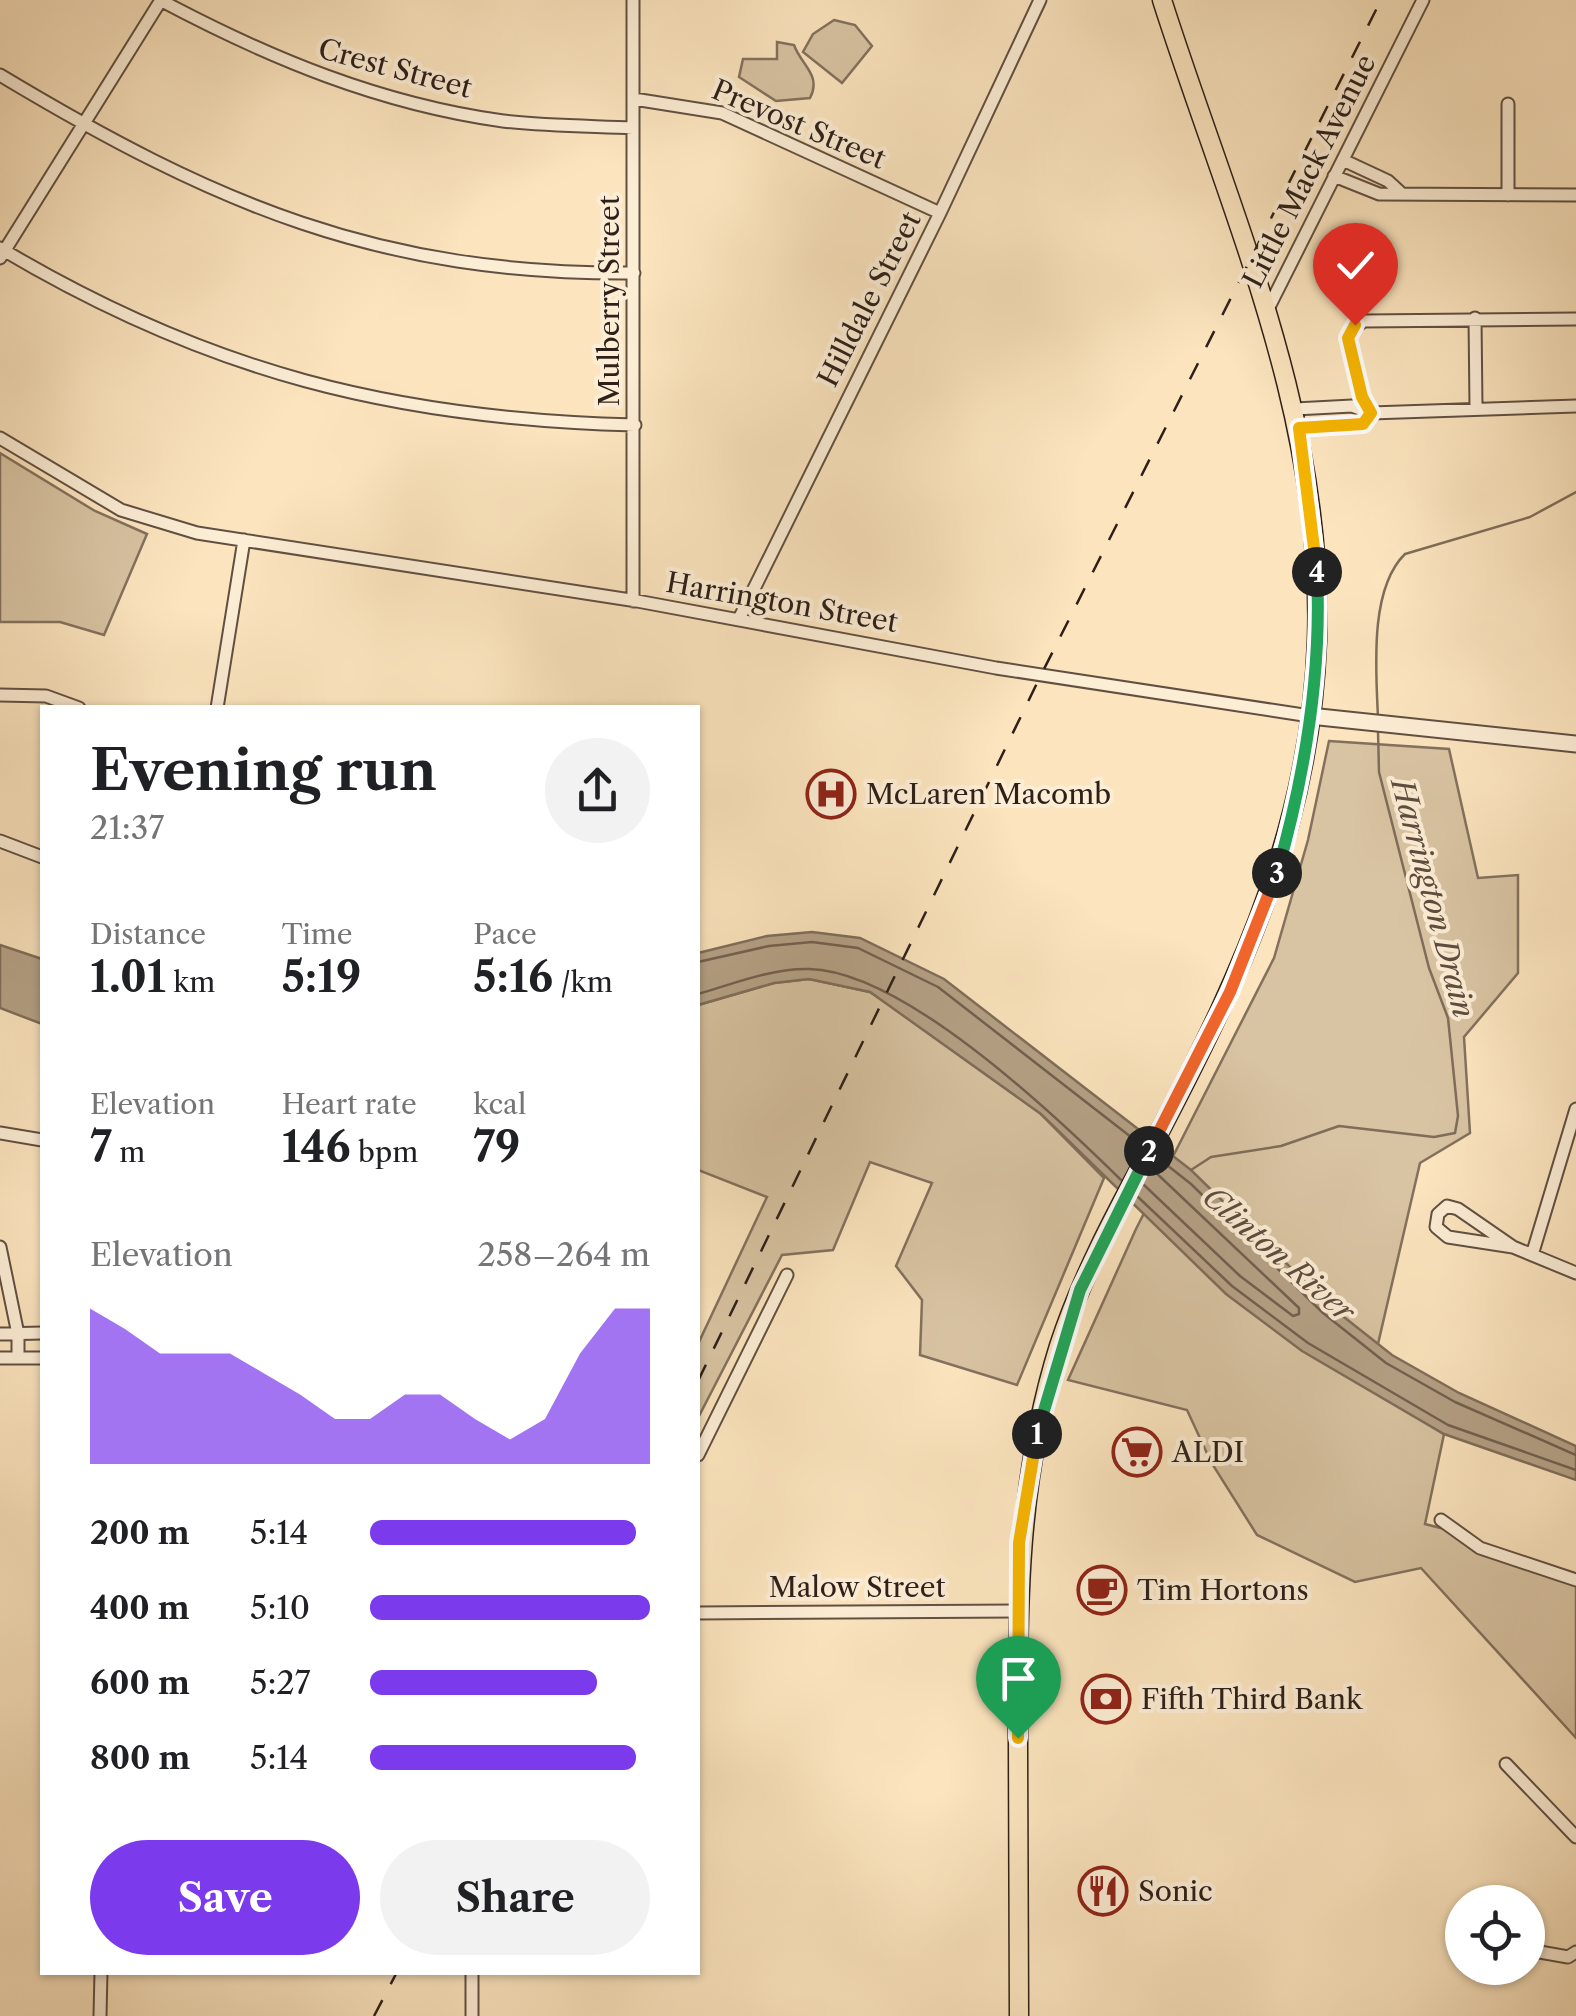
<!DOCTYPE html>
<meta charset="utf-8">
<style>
body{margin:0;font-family:"Libre Caslon Text",serif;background:#f2f2f2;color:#202124;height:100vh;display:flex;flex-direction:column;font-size:38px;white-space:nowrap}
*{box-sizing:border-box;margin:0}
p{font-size:32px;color:#757577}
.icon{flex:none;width:55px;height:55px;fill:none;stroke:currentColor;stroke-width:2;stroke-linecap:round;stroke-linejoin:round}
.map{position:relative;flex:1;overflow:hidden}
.panel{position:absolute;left:40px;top:705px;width:660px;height:1270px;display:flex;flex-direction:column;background:#fff;border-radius:0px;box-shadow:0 2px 8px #0004}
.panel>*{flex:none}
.buttons{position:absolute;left:1445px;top:1885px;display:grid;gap:20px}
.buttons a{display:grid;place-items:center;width:100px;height:100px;border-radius:50%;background:#fff;box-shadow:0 2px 8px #0004;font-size:50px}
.pin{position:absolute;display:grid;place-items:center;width:85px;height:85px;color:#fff;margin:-102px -42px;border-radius:50% 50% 50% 0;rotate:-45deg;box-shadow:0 0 10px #0007}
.pin .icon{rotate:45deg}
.km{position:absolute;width:50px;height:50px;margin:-25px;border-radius:50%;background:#222;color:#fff;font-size:28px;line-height:50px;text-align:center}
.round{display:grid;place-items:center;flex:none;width:105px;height:105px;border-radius:52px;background:#f2f2f2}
.overview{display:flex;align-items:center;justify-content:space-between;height:170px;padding:0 50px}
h1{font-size:55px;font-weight:700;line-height:75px}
.metrics{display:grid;grid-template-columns:repeat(3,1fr);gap:15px;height:170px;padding:10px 50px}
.metrics div{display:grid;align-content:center}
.metrics b{font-size:42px;font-weight:700}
.metrics small{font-size:28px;font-weight:400}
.metrics p{font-size:28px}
.chart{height:280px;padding:20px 50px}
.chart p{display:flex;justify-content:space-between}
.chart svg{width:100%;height:180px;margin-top:10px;fill:#7c3aed;opacity:.7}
.primary-button{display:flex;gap:20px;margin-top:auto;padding:20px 50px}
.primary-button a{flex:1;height:115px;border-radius:60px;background:#7c3aed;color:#fff;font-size:40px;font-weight:700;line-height:115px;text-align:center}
.primary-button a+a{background:#f2f2f2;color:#202124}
ul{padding:0 50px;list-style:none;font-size:32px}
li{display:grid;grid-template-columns:160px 120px 1fr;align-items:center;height:75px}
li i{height:25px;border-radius:12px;background:#7c3aed}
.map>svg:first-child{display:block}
.green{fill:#d8c3a2;stroke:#83715e;stroke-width:2.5}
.water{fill:#b5a186;stroke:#7f6d5a;stroke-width:2.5}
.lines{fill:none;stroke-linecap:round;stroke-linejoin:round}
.shore{stroke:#726050;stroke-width:2.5}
.stream{stroke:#7f6d5a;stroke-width:2.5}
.minor-casing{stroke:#615042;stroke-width:15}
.tertiary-casing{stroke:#615042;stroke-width:19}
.primary-casing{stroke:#2e1f19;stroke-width:21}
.minor{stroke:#fcedd5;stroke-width:11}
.tertiary{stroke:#fcedd5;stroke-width:15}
.primary{stroke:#fbe4be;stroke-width:18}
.rail{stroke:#2e1f19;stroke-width:2.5;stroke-dasharray:18 18;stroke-linecap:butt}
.split-1-casing{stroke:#fff;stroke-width:20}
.split-2-casing{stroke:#fff;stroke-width:20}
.split-3-casing{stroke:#fff;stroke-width:20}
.split-4-casing{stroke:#fff;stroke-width:20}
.split-5-casing{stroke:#fff;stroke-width:20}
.split-1{stroke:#f5b400;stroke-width:12}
.split-2{stroke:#22a559;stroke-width:12}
.split-3{stroke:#f0652b;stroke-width:12}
.split-4{stroke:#22a559;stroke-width:12}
.split-5{stroke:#f5b400;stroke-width:12}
.labels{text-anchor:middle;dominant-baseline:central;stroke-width:8;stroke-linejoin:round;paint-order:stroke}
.street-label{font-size:28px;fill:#2e1f19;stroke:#fcedd5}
.poi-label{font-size:28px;fill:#2e1f19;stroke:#fcedd5;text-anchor:start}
.water-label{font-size:30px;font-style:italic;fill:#5d4c3f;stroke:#fcedd5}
</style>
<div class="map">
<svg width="1576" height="2016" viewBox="0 0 1576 2016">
<rect width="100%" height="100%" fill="#fbe4be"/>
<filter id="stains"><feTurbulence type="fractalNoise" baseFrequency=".002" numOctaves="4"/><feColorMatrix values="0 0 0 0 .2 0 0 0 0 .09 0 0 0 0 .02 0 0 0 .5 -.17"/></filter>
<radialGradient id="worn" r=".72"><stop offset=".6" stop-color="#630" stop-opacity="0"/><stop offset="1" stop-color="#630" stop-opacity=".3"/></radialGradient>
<path class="green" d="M834,20L855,25L872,46L842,83L803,52L813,34Z
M777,42L794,45C801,65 822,75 810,98L776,101L739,77L743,59H777Z
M0,453L95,511L147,534L104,635L60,622H0Z
M1329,741L1449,749L1478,878L1518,875V973L1464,1037L1470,1133L1420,1163L1368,1387L1444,1434L1425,1524L1456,1532L1480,1548L1576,1580V1738L1421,1568L1355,1582L1257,1535L1211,1462L1187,1410L1068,1380L1136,1229L1274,958L1308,840Z
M809,979L870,992L920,1025L1041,1114L1104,1178L1017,1385L920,1355L922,1300L896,1266L932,1183L870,1162L833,1250L782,1255L698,1418V1344L767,1197L698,1170V1005L774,983Z"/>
<path class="water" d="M812,932L860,938L944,979L1191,1170L1330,1306L1392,1355L1459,1393L1576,1446V1480L1444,1434L1302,1351L1226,1294L1041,1114L870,992L809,979L774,983L698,1005V953L767,936Z
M0,945L42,959V1024L0,1008Z"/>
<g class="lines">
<path class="shore" d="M698,962L769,946L812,942L858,948L938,987L1140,1144
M698,994C733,984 772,968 809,969C904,971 1055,1115 1121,1180
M1158,1158L1191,1184L1323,1313L1386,1363L1455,1402L1576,1455
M1144,1185L1240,1276L1293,1316L1299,1314V1308L1152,1169
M1138,1197L1232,1286L1308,1343L1448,1425L1576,1470"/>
<path class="stream" d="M1378,718C1376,670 1369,589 1405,554L1530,517L1576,492
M1191,1170L1211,1157L1281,1146L1339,1126L1434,1137L1455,1133L1458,1116L1448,1018L1429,968L1379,772L1378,731"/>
<g class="minor-casing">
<path id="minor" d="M160,0C269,58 380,104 503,121C546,126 589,126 633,128
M633,0V601
M0,75C215,204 379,275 634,273
M634,99L722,113L940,213
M1343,160L1388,181L1400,192
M1334,176L1379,194L1576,195
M1508,195V104
M0,248C208,372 394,419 635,425
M0,258L161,0
M1267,311L1423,0
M1475,318L1476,407
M1295,409L1352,406L1371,413L1576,406
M1371,413L1362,397L1347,338L1351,329L1364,321L1576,319
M1299,428L1363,424L1371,413
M0,438L121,510L197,533L637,601L996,668L1310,716
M739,619L940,213L1040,0
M0,695L46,696L79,708
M217,708L244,540
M0,841L42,857
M0,1133L42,1140
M0,1247L18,1334V1358
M1513,1247L1448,1237L1436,1227L1438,1214L1447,1206L1458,1209L1513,1247L1576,1273
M1532,1255L1576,1109
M0,1334L42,1333
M0,1358H42
M698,1455L787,1275
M1441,1520L1480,1548L1576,1580
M698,1613L1017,1611
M1506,1764L1576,1837
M1534,1951L1568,1957L1576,1952
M100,2016L101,1972
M472,2016V1972"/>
</g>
<g class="tertiary-casing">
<path id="tertiary" d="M1310,716L1576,744"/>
</g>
<g class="primary-casing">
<path id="primary" d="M1019,2016C1019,1925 1018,1833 1018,1742C1017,1607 1018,1477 1059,1346C1084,1269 1124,1199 1162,1127C1244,970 1311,822 1317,641C1325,416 1229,210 1162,0"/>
</g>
<use href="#minor" class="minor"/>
<use href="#tertiary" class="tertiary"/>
<use href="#primary" class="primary"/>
<path class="rail" d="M698,1381L1041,675L1381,0
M374,2016L397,1972"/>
</g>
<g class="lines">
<g class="split-1-casing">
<path id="split-1" d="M1018,1738L1019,1543L1037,1434"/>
</g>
<g class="split-2-casing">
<path id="split-2" d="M1037,1434L1080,1290L1149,1151"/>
</g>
<g class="split-3-casing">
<path id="split-3" d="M1149,1151L1230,992L1277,873"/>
</g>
<g class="split-4-casing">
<path id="split-4" d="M1277,873C1305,775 1322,674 1317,572"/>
</g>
<g class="split-5-casing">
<path id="split-5" d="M1317,572L1299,428L1363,424L1371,413L1362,397L1348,338L1355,325"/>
</g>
<use href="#split-1" class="split-1"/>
<use href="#split-2" class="split-2"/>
<use href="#split-3" class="split-3"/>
<use href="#split-4" class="split-4"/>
<use href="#split-5" class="split-5"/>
</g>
<defs>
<g id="hospital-ring" transform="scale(2.5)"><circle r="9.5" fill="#fcedd5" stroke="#8f2418" stroke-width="1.5"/><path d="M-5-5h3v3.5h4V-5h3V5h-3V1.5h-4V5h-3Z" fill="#8f2418"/></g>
<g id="supermarket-ring" transform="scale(2.5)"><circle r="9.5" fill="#fcedd5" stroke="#8f2418" stroke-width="1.5"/><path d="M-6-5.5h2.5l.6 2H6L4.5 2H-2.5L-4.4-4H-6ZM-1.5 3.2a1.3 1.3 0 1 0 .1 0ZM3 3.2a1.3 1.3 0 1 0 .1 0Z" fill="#8f2418"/></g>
<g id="cafe-ring" transform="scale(2.5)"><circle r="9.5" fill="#fcedd5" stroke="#8f2418" stroke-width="1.5"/><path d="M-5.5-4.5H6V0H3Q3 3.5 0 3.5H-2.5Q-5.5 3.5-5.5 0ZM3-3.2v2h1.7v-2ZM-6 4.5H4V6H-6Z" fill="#8f2418"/></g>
<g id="bank-ring" transform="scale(2.5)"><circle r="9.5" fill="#fcedd5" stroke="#8f2418" stroke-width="1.5"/><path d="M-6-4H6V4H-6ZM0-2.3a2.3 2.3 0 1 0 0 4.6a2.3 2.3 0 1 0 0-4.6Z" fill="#8f2418"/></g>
<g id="restaurant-ring" transform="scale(2.5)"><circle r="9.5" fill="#fcedd5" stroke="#8f2418" stroke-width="1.5"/><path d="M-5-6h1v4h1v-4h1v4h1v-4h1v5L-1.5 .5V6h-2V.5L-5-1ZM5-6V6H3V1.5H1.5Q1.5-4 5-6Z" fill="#8f2418"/></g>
</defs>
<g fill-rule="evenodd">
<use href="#hospital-ring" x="831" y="794"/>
<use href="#supermarket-ring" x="1137" y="1452"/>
<use href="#cafe-ring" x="1102" y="1590"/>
<use href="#bank-ring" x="1106" y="1699"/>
<use href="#restaurant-ring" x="1103" y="1891"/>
</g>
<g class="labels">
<g class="street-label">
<text transform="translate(395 68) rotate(15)">Crest Street</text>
<text transform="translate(799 124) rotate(23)">Prevost Street</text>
<text transform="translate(1309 171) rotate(-63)">Little Mack Avenue</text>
<text transform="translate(869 299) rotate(-63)">Hilldale Street</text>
<text transform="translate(609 301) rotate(-90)">Mulberry Street</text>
<text transform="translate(782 602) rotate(10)">Harrington Street</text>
<text x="857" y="1587">Malow Street</text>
</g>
<g class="poi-label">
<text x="866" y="794">McLaren Macomb</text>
<text x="1172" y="1452">ALDI</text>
<text x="1137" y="1590">Tim Hortons</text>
<text x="1141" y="1699">Fifth Third Bank</text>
<text x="1138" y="1891">Sonic</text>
</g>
<g class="water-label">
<text transform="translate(1433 898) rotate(75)">Harrington Drain</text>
<text transform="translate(1279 1254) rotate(41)">Clinton River</text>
</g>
</g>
<rect width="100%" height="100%" filter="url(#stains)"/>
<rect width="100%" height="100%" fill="url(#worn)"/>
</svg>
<div class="buttons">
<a><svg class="icon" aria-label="locate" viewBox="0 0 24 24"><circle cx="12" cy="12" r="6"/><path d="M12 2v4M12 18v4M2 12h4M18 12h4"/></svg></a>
</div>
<div class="pin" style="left:1018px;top:1738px;background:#1e9e55"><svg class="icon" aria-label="arrive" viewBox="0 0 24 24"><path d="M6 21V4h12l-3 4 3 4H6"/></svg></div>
<div class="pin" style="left:1355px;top:325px;background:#d93025"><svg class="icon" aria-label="check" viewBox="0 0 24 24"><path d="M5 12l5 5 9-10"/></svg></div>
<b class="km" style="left:1037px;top:1434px">1</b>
<b class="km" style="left:1149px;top:1151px">2</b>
<b class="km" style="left:1277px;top:873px">3</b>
<b class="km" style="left:1317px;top:572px">4</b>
<section class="panel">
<div class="overview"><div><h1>Evening run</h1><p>21:37</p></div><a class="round"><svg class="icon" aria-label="share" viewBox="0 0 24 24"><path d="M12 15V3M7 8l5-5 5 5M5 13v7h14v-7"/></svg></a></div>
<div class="metrics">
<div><p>Distance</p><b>1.01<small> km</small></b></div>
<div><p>Time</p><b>5:19</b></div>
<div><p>Pace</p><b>5:16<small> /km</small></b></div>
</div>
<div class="metrics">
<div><p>Elevation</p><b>7<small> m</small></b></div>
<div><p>Heart rate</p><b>146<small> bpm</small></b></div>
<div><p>kcal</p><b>79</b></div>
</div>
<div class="chart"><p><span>Elevation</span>258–264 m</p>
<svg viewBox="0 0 160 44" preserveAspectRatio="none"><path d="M0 44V6L10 11L20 17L30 17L40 17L50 22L60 27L70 33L80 33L90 27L100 27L110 33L120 38L130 33L140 17L150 6L160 6V44z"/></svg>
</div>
<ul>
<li><b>200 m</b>5:14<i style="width:95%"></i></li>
<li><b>400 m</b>5:10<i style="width:100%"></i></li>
<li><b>600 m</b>5:27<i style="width:81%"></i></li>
<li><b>800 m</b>5:14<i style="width:95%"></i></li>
</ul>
<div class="primary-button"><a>Save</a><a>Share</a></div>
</section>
</div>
